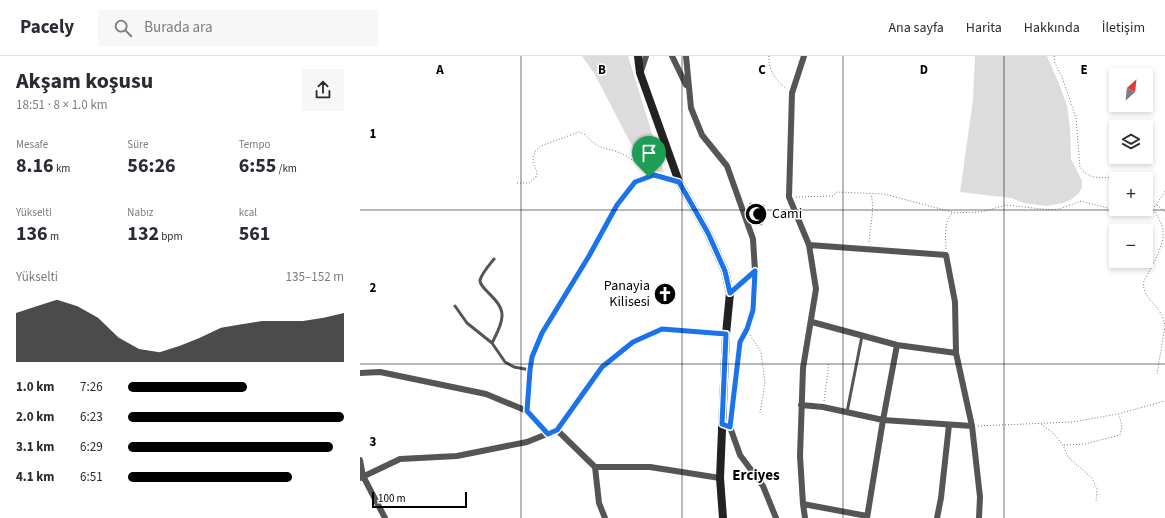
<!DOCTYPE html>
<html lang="tr">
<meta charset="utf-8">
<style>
body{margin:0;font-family:"Source Sans 3",sans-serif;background:#f7f7f7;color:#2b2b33;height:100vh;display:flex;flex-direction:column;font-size:15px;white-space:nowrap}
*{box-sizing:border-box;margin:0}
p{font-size:13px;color:#7c7c81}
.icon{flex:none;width:22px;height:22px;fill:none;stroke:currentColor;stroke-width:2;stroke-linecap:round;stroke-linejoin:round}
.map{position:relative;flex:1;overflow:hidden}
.sheet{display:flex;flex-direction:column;background:#fff;width:360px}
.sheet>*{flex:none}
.needle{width:26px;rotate:27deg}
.buttons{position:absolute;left:749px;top:12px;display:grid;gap:8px}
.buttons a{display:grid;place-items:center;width:44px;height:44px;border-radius:0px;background:#fff;box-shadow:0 2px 6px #0003;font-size:20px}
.scale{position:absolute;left:12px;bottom:10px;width:95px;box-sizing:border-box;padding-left:4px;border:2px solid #000;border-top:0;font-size:11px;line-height:14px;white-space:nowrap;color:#000;-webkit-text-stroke:3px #fff;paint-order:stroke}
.pin{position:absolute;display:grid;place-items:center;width:34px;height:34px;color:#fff;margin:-41px -17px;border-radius:50% 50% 50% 0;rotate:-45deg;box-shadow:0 0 4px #0007}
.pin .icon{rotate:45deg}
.round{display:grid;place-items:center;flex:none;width:42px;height:42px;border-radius:0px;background:#f7f7f7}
.overview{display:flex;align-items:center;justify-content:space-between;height:68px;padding:0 16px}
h1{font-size:22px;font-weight:700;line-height:30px}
.figures{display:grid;grid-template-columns:repeat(3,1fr);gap:6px;height:68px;padding:4px 16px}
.figures div{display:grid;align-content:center}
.figures b{font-size:20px;font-weight:700}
.figures small{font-size:11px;font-weight:400}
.figures p{font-size:11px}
.chart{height:112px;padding:8px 16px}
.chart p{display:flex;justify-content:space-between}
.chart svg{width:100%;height:72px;margin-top:4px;fill:#000;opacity:.7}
ul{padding:0 16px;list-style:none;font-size:13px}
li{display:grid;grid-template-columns:64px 48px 1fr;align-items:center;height:30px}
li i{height:10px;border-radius:5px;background:#000}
header{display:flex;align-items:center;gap:24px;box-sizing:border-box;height:56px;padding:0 20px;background:#fff;border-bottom:1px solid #e1e1e2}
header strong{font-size:19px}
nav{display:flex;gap:22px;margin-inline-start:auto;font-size:14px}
.search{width:280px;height:36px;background:#f7f7f7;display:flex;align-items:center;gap:10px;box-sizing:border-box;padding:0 14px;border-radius:0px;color:#7c7c81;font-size:15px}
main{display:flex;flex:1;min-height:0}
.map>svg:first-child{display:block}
.green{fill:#dcdcdc}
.building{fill:#c4c4c4;stroke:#999}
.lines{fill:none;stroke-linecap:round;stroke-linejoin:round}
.path{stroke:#777;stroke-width:1;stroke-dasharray:1 2;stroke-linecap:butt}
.lane{stroke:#555;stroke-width:3}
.street{stroke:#555;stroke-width:6}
.secondary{stroke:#222;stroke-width:8}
.route-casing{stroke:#fff;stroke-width:8}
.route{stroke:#1a73e8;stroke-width:5}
.grid{fill:none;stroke:#000;stroke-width:1;stroke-opacity:0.55}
.labels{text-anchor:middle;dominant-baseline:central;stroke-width:3;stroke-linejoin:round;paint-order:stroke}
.poi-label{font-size:14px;fill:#000;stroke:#fff;text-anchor:start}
.neighbourhood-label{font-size:15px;font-weight:bold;fill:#000;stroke:#fff}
.grid-label{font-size:13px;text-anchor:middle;font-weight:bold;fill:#000;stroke:#fff;stroke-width:3;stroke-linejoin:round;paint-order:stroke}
</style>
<header>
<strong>Pacely</strong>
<div class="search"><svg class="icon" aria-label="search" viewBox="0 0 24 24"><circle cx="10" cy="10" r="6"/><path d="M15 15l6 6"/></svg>Burada ara</div>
<nav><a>Ana sayfa</a><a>Harita</a><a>Hakkında</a><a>İletişim</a></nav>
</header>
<main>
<section class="sheet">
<div class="overview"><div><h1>Akşam koşusu</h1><p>18:51 · 8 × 1.0 km</p></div><a class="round"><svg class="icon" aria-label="share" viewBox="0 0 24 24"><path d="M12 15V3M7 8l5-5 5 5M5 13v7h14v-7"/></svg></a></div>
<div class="figures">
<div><p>Mesafe</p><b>8.16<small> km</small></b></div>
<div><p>Süre</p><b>56:26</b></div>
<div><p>Tempo</p><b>6:55<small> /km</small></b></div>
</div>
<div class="figures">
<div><p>Yükselti</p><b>136<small> m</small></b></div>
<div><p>Nabız</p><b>132<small> bpm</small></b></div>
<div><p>kcal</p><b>561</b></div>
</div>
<div class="chart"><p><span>Yükselti</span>135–152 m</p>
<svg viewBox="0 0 160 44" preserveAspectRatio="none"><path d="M0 44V14L10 10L20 6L30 10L40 17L50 29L60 36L70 38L80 34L90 29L100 23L110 21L120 19L130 19L140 19L150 17L160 14V44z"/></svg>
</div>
<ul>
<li><b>1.0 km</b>7:26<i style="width:55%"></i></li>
<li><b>2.0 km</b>6:23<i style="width:100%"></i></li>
<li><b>3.1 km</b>6:29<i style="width:95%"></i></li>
<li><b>4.1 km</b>6:51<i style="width:76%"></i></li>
</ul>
</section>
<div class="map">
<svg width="805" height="462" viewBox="0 0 805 462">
<rect width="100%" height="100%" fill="#fff"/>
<path class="green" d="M222,0H268L304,116C295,117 287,114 281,107L234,17Z
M615,0H687L700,30L707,50L710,72L711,103L722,125V131L719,137L712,143L703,147L686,150L664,147L651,142L600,136L613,44Z"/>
<path class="building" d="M390,147L404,149L402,169L392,168L389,158Z"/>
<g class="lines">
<path class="path" d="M409,0C408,14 416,25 427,33
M694,0L695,7L702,21L716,62L720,111C731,127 745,119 761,123
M157,127H169L176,121L177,116L173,106V101L176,94L181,90L219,76C227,78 230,85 237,89C243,93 250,93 258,96C268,100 279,108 286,116
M436,141L473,140L477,136L524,138L592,156
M786,144C792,153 802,164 803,175C805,189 791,212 784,225C781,240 795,246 801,258C803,261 804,265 805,270L797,318
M797,149L805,156
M509,186C510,169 515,155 511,138
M586,193C586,183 583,163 593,157L621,156L646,149L691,154L699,153L721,145L774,159C792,159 796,149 805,135
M390,279L401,296L405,327L400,357
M464,345L469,307
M681,368L693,377L703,389L708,401L732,422L737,433L736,445
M618,370L712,366L758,358L805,345
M704,389L725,388L760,379L762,370L759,359"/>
<path class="lane" d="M95,250L107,267L132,287L145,306L154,311L170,314
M132,287C136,279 142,269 142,260C143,244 119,233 120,224C122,217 130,208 134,203
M487,356L502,280"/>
<path class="street" d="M312,0L326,29
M326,0L331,52L342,79L367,110L393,183L395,215L370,237
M444,0L432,37L429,141L449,189L456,233L443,312L440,400L443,448L445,462
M281,15L286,0
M449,189L586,199L595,246L596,297L612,370L620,441L619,462
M395,215L393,254L387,273L380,286L370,371L380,399L403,430L416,462
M452,266L537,289L596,297
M0,317L20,316L126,338L167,355L188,378
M441,349L463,351L523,364L612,370
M167,355L170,314L172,301L182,277L229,200L257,149L275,126L294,119L319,126
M197,374L235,411L239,447L245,462
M0,404L3,420L25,462
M235,411H290L360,422
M0,422L40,403L97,400L167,386L197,374L242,311L273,286L302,273L366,278
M443,448L507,460
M507,462L523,364L537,289
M577,462L581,442L589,369"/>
<path class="secondary" d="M278,0L280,17L319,126L348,177L365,215L370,237L366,278L360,422L363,462"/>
</g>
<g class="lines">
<g class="route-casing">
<path id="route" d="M294,119L319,126L348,177L365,215L370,237L395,215L393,254L387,273L380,286L370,371L362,368L366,278L302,273L273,286L242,311L197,374L188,378L167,355L170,314L172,301L182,277L229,200L257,149L275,126Z"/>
</g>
<use href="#route" class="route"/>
</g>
<path class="grid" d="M161,0V462M322,0V462M483,0V462M644,0V462M0,154H805M0,308H805"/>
<defs>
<g id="mosque-disc" transform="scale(1.15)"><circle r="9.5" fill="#000" stroke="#fff"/><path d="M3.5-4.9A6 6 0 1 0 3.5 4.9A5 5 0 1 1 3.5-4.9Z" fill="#fff"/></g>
<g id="church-disc" transform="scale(1.15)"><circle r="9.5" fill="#000" stroke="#fff"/><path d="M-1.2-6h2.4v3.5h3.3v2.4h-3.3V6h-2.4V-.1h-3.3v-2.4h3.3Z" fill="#fff"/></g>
</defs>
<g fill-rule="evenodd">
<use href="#mosque-disc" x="396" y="158"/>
<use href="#church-disc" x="305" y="238"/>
</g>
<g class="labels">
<g class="poi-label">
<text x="412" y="158">Cami</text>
<text x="290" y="230" text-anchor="end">Panayia<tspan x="290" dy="16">Kilisesi</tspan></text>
</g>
<g class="neighbourhood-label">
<text x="396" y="419">Erciyes</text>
</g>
</g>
<g class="grid-label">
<text x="80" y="18">A</text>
<text x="242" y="18">B</text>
<text x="402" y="18">C</text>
<text x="564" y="18">D</text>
<text x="724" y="18">E</text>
<text x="13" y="82">1</text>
<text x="13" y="236">2</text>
<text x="13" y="390">3</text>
</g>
</svg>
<div class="buttons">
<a><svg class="needle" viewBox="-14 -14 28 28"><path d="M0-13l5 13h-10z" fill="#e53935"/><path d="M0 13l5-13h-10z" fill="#7c7c81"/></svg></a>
<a><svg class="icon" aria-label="layers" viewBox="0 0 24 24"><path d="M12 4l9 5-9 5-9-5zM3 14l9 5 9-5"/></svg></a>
<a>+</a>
<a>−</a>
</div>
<div class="scale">100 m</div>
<div class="pin" style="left:289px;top:121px;background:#1e9e55"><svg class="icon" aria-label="arrive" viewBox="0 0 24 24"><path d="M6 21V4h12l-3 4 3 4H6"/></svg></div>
</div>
</main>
